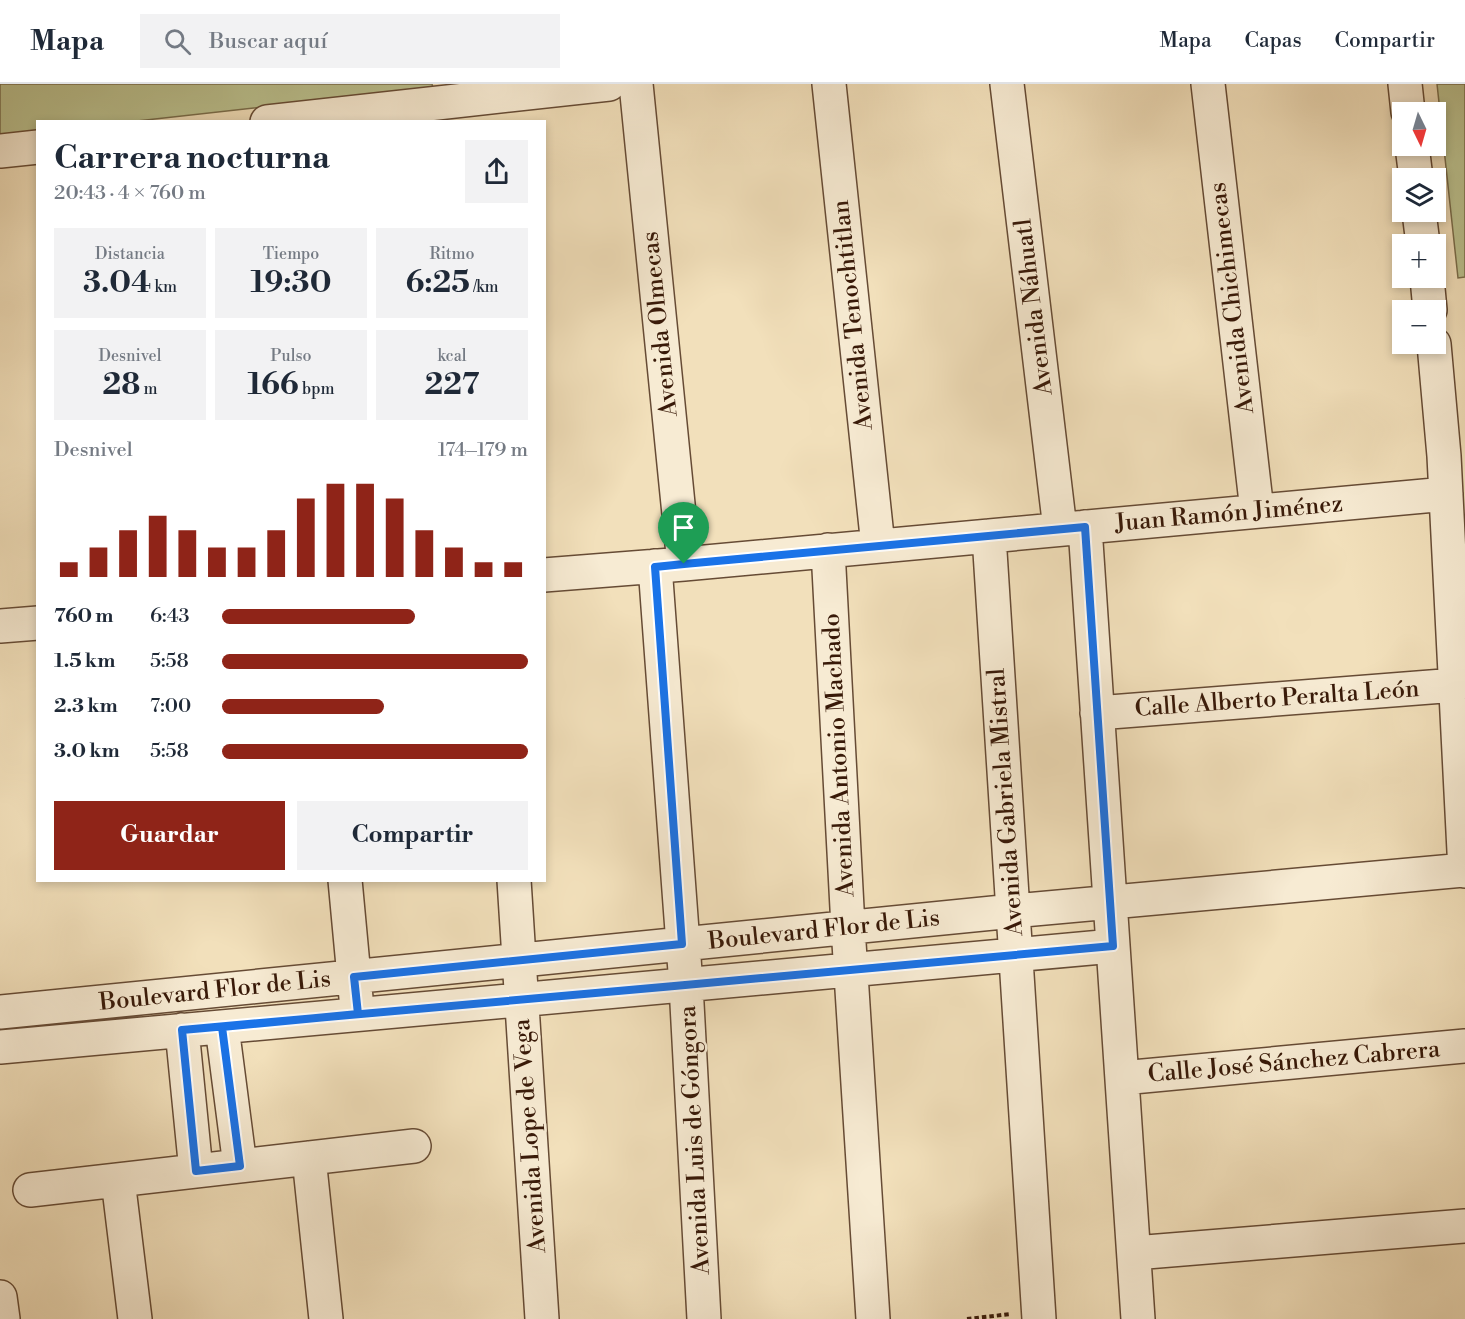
<!DOCTYPE html>
<html lang="es">
<meta charset="utf-8">
<style>
body{margin:0;font-family:"Libre Bodoni",serif;background:#f2f2f3;color:#1f2937;height:100vh;display:flex;flex-direction:column;font-size:22px;white-space:nowrap}
*{box-sizing:border-box;margin:0}
p{font-size:20px;color:#747a83}
.icon{flex:none;width:33px;height:33px;fill:none;stroke:currentColor;stroke-width:2;stroke-linecap:round;stroke-linejoin:round}
.map{position:relative;flex:1;overflow:hidden}
.panel{position:absolute;left:36px;top:36px;width:510px;height:762px;display:flex;flex-direction:column;background:#fff;border-radius:0px;box-shadow:0 3px 9px #0003}
.panel>*{flex:none}
.needle{width:39px;rotate:175deg}
.buttons{position:absolute;left:1392px;top:18px;display:grid;gap:12px}
.buttons a{display:grid;place-items:center;width:54px;height:54px;border-radius:0px;background:#fff;box-shadow:0 3px 9px #0003;font-size:30px}
.pin{position:absolute;display:grid;place-items:center;width:51px;height:51px;color:#fff;margin:-62px -26px;border-radius:50% 50% 50% 0;rotate:-45deg;box-shadow:0 0 6px #0007}
.pin .icon{rotate:45deg}
.round{display:grid;place-items:center;flex:none;width:63px;height:63px;border-radius:0px;background:#f2f2f3}
.head{display:flex;align-items:center;justify-content:space-between;height:102px;padding:0 18px}
h1{font-size:33px;font-weight:700;line-height:45px}
.stats{display:grid;grid-template-columns:repeat(3,1fr);gap:9px;height:102px;padding:6px 18px}
.stats div{display:grid;align-content:center;border-radius:0px;background:#f2f2f3;text-align:center}
.stats b{font-size:30px;font-weight:700}
.stats small{font-size:16px;font-weight:400}
.stats p{font-size:16px}
.chart{height:168px;padding:12px 18px}
.chart p{display:flex;justify-content:space-between}
.chart svg{width:100%;height:108px;margin-top:6px;stroke:#8f2418;stroke-width:6}
.button{display:flex;gap:12px;margin-top:auto;padding:12px 18px}
.button a{flex:1;height:69px;border-radius:0px;background:#8f2418;color:#fff;font-size:24px;font-weight:700;line-height:69px;text-align:center}
.button a+a{background:#f2f2f3;color:#1f2937}
ul{padding:0 18px;list-style:none;font-size:20px}
li{display:grid;grid-template-columns:96px 72px 1fr;align-items:center;height:45px}
li i{height:15px;border-radius:8px;background:#8f2418}
header{display:flex;align-items:center;gap:36px;box-sizing:border-box;height:84px;padding:0 30px;background:#fff;border-bottom:2px solid #e0e1e3}
header strong{font-size:28px}
nav{display:flex;gap:33px;margin-inline-start:auto;font-size:21px}
.search{width:420px;height:54px;background:#f2f2f3;display:flex;align-items:center;gap:15px;box-sizing:border-box;padding:0 21px;border-radius:0px;color:#747a83;font-size:22px}
.map>svg:first-child{display:block}
.green{fill:#bbc290;stroke:#7a6e4c;stroke-width:1.5}
.lines{fill:none;stroke-linecap:round;stroke-linejoin:round}
.minor-casing{stroke:#664b35;stroke-width:36}
.path{stroke:#381908;stroke-width:4;stroke-dasharray:4.5 3;stroke-linecap:butt}
.minor{stroke:#f7ebd3;stroke-width:33}
.route-casing{stroke:#fff;stroke-width:12}
.route{stroke:#1a73e8;stroke-width:8}
.labels{text-anchor:middle;dominant-baseline:central;stroke-width:5;stroke-linejoin:round;paint-order:stroke}
.street-label{font-size:24px;fill:#381908;stroke:#f7ebd3}
</style>
<header>
<strong>Mapa</strong>
<div class="search"><svg class="icon" aria-label="search" viewBox="0 0 24 24"><circle cx="10" cy="10" r="6"/><path d="M15 15l6 6"/></svg>Buscar aquí</div>
<nav><a>Mapa</a><a>Capas</a><a>Compartir</a></nav>
</header>
<div class="map">
<svg width="1465" height="1235" viewBox="0 0 1465 1235">
<rect width="100%" height="100%" fill="#f2e0bb"/>
<filter id="stains"><feTurbulence type="fractalNoise" baseFrequency=".00333" numOctaves="4"/><feColorMatrix values="0 0 0 0 .2 0 0 0 0 .09 0 0 0 0 .02 0 0 0 .5 -.17"/></filter>
<radialGradient id="worn" r=".72"><stop offset=".6" stop-color="#630" stop-opacity="0"/><stop offset="1" stop-color="#630" stop-opacity=".3"/></radialGradient>
<path class="green" d="M0,0H432L433,4L137,37L38,38L37,49L0,53Z
M1437,0H1465V193L1458,194Z"/>
<g class="lines">
<g class="minor-casing">
<path id="minor" d="M636,0L684,480
M829,0L878,462
M1007,0L1060,445
M1208,0L1257,427
M1405,0L1408,28
M267,38L609,0
M1412,62L1416,94
M0,67L38,63
M1419,128L1423,160
M1427,194L1430,226
M1434,260L1444,372L1465,787
M1085,443L1138,1235
M989,452L1039,1235
M828,466L848,843L873,1235
M655,482L686,901L704,1235
M544,491L684,480L1446,410
M0,542L38,539
M1097,629L1456,601
M345,796L356,914
M514,796L542,1235
M0,928L1013,827L1465,786
M222,943L240,1082
M182,946L196,1087
M0,963L1113,862
M1122,994L1465,962
M309,1074L326,1235
M118,1096L135,1235
M30,1106L414,1062
M1134,1169L1465,1142
M0,1213L3,1235"/>
</g>
<path class="path" d="M967,1235L1011,1230"/>
<use href="#minor" class="minor"/>
</g>
<g class="lines">
<g class="route-casing">
<path id="route" d="M684,480L655,483L682,860L354,893L358,930L222,943L240,1082L196,1087L182,946C492,918 803,891 1113,862L1085,443L684,480"/>
</g>
<use href="#route" class="route"/>
</g>
<g class="labels">
<g class="street-label">
<text transform="translate(1232 214) rotate(-97)">Avenida Chichimecas</text>
<text transform="translate(1034 223) rotate(-97)">Avenida Náhuatl</text>
<text transform="translate(853 231) rotate(-96)">Avenida Tenochtitlan</text>
<text transform="translate(660 240) rotate(-96)">Avenida Olmecas</text>
<text transform="translate(1229 430) rotate(-5)">Juan Ramón Jiménez</text>
<text transform="translate(1277 615) rotate(-4)">Calle Alberto Peralta León</text>
<text transform="translate(839 671) rotate(-93)">Avenida Antonio Machado</text>
<text transform="translate(1006 718) rotate(-94)">Avenida Gabriela Mistral</text>
<text transform="translate(824 846) rotate(-6)">Boulevard Flor de Lis</text>
<text transform="translate(215 907) rotate(-6)">Boulevard Flor de Lis</text>
<text transform="translate(1294 978) rotate(-5)">Calle José Sánchez Cabrera</text>
<text transform="translate(530 1052) rotate(-94)">Avenida Lope de Vega</text>
<text transform="translate(695 1056) rotate(-93)">Avenida Luis de Góngora</text>
</g>
</g>
<rect width="100%" height="100%" filter="url(#stains)"/>
<rect width="100%" height="100%" fill="url(#worn)"/>
</svg>
<div class="buttons">
<a><svg class="needle" viewBox="-14 -14 28 28"><path d="M0-13l5 13h-10z" fill="#e53935"/><path d="M0 13l5-13h-10z" fill="#747a83"/></svg></a>
<a><svg class="icon" aria-label="layers" viewBox="0 0 24 24"><path d="M12 4l9 5-9 5-9-5zM3 14l9 5 9-5"/></svg></a>
<a>+</a>
<a>−</a>
</div>
<div class="pin" style="left:684px;top:480px;background:#1e9e55"><svg class="icon" aria-label="arrive" viewBox="0 0 24 24"><path d="M6 21V4h12l-3 4 3 4H6"/></svg></div>
<section class="panel">
<div class="head"><div><h1>Carrera nocturna</h1><p>20:43 · 4 × 760 m</p></div><a class="round"><svg class="icon" aria-label="share" viewBox="0 0 24 24"><path d="M12 15V3M7 8l5-5 5 5M5 13v7h14v-7"/></svg></a></div>
<div class="stats">
<div><p>Distancia</p><b>3.04<small> km</small></b></div>
<div><p>Tiempo</p><b>19:30</b></div>
<div><p>Ritmo</p><b>6:25<small> /km</small></b></div>
</div>
<div class="stats">
<div><p>Desnivel</p><b>28<small> m</small></b></div>
<div><p>Pulso</p><b>166<small> bpm</small></b></div>
<div><p>kcal</p><b>227</b></div>
</div>
<div class="chart"><p><span>Desnivel</span>174–179 m</p>
<svg viewBox="0 0 160 44" preserveAspectRatio="none"><path d="M5 44V38M15 44V32M25 44V25M35 44V19M45 44V25M55 44V32M65 44V32M75 44V25M85 44V12M95 44V6M105 44V6M115 44V12M125 44V25M135 44V32M145 44V38M155 44V38"/></svg>
</div>
<ul>
<li><b>760 m</b>6:43<i style="width:63%"></i></li>
<li><b>1.5 km</b>5:58<i style="width:100%"></i></li>
<li><b>2.3 km</b>7:00<i style="width:53%"></i></li>
<li><b>3.0 km</b>5:58<i style="width:100%"></i></li>
</ul>
<div class="button"><a>Guardar</a><a>Compartir</a></div>
</section>
</div>
